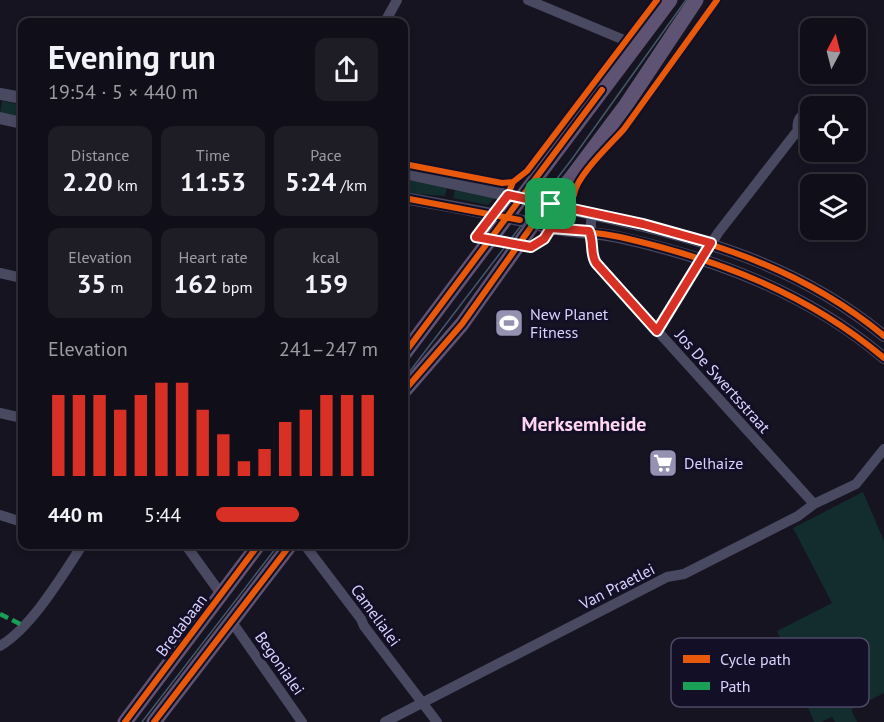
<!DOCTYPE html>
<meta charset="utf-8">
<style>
body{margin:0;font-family:"PT Sans",sans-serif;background:#1e1d26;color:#f1f3f6;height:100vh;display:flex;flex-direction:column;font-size:22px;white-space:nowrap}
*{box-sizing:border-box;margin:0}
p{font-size:20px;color:#9c9ca2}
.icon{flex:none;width:33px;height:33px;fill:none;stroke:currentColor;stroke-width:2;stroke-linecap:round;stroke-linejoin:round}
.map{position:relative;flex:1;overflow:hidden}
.side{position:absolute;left:18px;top:18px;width:390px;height:531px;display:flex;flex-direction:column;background:#100f19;border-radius:12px;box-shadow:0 3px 9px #0003,0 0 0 2px #302f38}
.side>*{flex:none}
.needle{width:39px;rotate:7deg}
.buttons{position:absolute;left:800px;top:18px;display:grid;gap:12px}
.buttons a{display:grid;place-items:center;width:66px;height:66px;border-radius:12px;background:#100f19;box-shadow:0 3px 9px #0003,0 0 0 2px #302f38;font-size:30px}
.pin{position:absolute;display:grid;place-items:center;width:51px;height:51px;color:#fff;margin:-26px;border-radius:12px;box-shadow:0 3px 9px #0006}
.round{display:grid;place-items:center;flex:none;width:63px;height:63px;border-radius:12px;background:#1e1d26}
.overview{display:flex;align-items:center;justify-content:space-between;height:102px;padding:0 30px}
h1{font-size:33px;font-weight:600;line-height:45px}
.figures{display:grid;grid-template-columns:repeat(3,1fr);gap:9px;height:102px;padding:6px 30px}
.figures div{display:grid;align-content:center;border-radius:12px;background:#1e1d26;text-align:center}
.figures b{font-size:26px;font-weight:600}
.figures small{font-size:16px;font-weight:400}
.figures p{font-size:16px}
.chart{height:168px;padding:12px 30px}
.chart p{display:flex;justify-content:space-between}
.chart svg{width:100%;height:108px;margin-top:6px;stroke:#d93025;stroke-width:6}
ul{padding:0 30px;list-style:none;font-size:20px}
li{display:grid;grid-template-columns:96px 72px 1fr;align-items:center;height:45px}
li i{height:15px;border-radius:8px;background:#d93025}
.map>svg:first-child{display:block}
.green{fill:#132c2d}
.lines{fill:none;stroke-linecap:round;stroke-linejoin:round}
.minor{stroke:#4a4962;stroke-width:10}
.tertiary{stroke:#4a4962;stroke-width:12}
.primary{stroke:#5e5373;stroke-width:15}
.tram{stroke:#43596b;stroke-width:1.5}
.quiet{stroke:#1a9f57;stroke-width:4.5;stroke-dasharray:9 4.5;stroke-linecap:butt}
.cycleway-casing{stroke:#130f26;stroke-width:10}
.cycleway{stroke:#e8590c;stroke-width:6}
.route-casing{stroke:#fff;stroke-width:12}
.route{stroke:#d93025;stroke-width:8}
.labels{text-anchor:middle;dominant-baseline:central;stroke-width:6;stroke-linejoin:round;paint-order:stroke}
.poi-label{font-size:16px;fill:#d9d4ff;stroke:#130f26;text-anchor:start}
.street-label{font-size:16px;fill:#d9d4ff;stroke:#130f26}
.quarter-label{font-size:20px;font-weight:bold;fill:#ffd6f0;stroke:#130f26}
.key{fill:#130f26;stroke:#4e4a67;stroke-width:1.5}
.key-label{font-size:16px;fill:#d9d4ff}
</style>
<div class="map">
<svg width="884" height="722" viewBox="0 0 884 722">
<rect width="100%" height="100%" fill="#161421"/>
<path class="green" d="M2,101L22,105V118L0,113Z
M404,179L447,188L445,196L404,193Z
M455,190L495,198L488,205L453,198Z
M863,492L884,541V693L851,710L857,722H835L832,717L821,722H814L777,631L832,603L793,528Z"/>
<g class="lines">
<path class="minor" d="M528,0L636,45
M385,22L397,0
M798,130L801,135L810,138
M592,214C590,226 590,253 596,263L814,504
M0,273L22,278
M657,331L718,233L798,130C796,121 800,114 810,113
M0,413L22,418
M0,515L22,522
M185,544L221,594
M304,544L361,619L364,626L437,722
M232,622L302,722
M0,646C32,627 62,576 83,544
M385,722L667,577L684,574L798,516L814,504L856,484L884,449"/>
<path class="tertiary" d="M0,94L22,98
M0,118L22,123
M404,173C466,186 529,200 591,214C700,238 796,263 884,336
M404,198C444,205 484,212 524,221C533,223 542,226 550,228C573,233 596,232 618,237C714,258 808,293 884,358"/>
<path class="primary" d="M404,354L670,0
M404,391L462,324L534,223L572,177L626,105L696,0
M125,722L259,544
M154,722L291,544"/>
<path class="tram" d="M404,379L572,159L686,0
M142,722L279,544"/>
<path class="quiet" d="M0,614L24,626"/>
<g class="cycleway-casing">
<path id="cycleway" d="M657,0L527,171L513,182L508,194L475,236L530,247L544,239L574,195C576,176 611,144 624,129L717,0
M404,164L502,183L513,182
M404,198L520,220
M521,198C652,228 777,247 884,336
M404,354L602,90
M404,391L462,324L534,223C562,231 591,231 620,237C717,259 807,293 884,358
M125,722L259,544
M154,722L291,544"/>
</g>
<use href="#cycleway" class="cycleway"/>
</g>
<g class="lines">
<g class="route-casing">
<path id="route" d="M508,195L643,224L711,243L657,331L596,263C590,254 594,242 589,231L551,228L544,239L531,247L476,237Z"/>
</g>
<use href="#route" class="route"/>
</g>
<defs>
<g id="stadium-square" transform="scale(1.5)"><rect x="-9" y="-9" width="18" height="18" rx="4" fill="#9591b1" stroke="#130f26"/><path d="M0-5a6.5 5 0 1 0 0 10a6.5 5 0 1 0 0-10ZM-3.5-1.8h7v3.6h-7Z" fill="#fff"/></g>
<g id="supermarket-square" transform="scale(1.5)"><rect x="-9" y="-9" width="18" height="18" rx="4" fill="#9591b1" stroke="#130f26"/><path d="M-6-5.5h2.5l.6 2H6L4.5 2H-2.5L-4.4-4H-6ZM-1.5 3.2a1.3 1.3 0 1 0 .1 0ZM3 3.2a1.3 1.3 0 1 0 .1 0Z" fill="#fff"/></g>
</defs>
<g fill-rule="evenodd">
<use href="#stadium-square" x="509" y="323"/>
<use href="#supermarket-square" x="663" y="463"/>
</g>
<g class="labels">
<g class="poi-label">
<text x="530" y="314">New Planet<tspan x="530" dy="18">Fitness</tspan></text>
<text x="684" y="463">Delhaize</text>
</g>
<g class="street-label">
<text transform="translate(723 381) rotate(48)">Jos De Swertsstraat</text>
<text transform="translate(617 586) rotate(-27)">Van Praetlei</text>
<text transform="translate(376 615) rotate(54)">Camelialei</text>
<text transform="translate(181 625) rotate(-53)">Bredabaan</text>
<text transform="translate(280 663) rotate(55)">Begonialei</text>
</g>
<g class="quarter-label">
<text x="584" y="424">Merksemheide</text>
</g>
</g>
<rect x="671" y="638" width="198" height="69" rx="9" class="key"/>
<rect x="683" y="655" width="27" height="8" fill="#e8590c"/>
<rect x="683" y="682" width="27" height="8" fill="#1a9f57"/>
<g class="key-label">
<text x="720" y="665">Cycle path</text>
<text x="720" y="692">Path</text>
</g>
</svg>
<div class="buttons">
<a><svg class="needle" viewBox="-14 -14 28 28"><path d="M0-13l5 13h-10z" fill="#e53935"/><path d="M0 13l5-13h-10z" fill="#9c9ca2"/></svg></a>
<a><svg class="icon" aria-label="locate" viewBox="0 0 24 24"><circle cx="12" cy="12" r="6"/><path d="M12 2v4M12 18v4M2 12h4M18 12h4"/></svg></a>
<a><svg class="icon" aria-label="layers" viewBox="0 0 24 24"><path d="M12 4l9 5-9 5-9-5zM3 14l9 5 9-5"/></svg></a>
</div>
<div class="pin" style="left:551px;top:204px;background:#1e9e55"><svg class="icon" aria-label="arrive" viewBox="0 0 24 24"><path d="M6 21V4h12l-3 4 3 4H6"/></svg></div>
<section class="side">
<div class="overview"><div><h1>Evening run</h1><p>19:54 · 5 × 440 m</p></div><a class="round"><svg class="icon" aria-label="share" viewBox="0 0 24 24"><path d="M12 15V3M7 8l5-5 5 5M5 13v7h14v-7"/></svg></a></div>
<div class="figures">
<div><p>Distance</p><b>2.20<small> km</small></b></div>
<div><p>Time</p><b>11:53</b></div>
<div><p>Pace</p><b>5:24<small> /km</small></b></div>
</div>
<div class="figures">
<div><p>Elevation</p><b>35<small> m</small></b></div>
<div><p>Heart rate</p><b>162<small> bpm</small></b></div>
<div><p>kcal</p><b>159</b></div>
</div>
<div class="chart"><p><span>Elevation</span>241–247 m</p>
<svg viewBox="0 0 160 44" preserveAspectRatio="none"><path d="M5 44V11M15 44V11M25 44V11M35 44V17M45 44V11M55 44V6M65 44V6M75 44V17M85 44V27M95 44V38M105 44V33M115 44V22M125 44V17M135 44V11M145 44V11M155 44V11"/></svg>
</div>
<ul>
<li><b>440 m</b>5:44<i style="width:51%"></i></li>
</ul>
</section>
</div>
